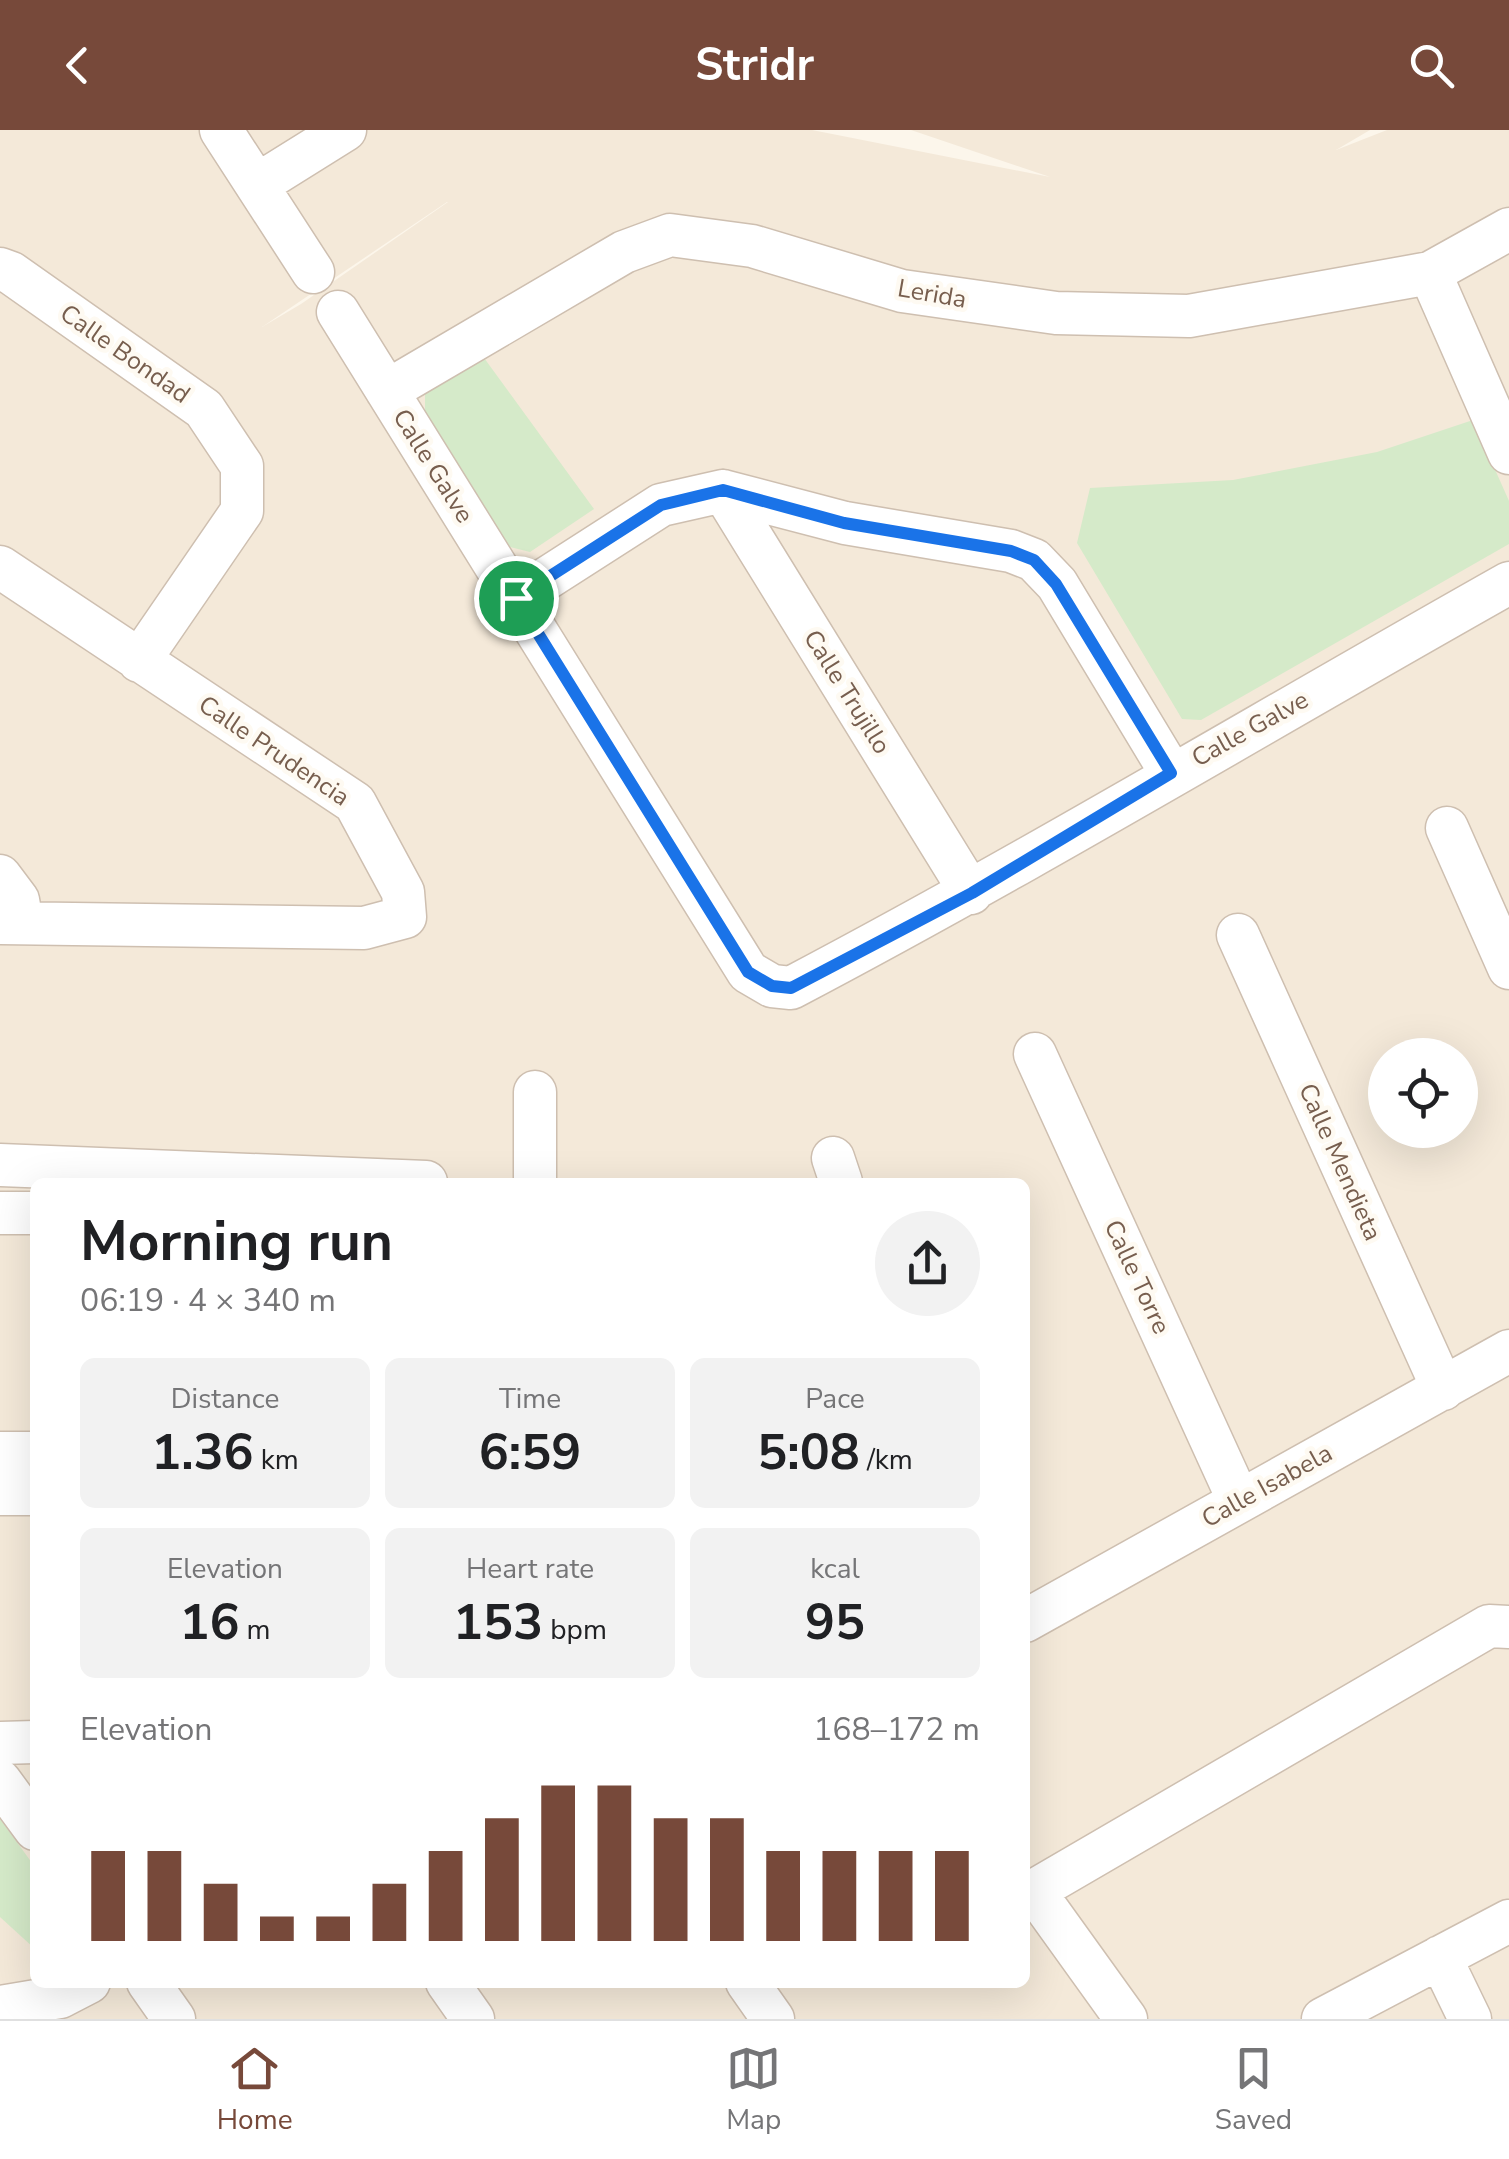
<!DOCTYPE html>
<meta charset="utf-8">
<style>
body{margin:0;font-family:"Nunito Sans",sans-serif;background:#f2f2f2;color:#202124;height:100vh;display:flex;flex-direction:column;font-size:38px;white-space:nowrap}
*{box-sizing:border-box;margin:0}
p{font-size:32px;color:#757577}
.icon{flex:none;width:55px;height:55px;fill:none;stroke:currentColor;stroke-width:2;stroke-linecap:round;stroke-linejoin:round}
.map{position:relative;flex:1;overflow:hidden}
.drawer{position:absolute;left:30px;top:1048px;width:1000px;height:810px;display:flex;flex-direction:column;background:#fff;border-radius:15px;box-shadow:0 10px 40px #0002}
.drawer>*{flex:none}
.controls{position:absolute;left:1368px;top:908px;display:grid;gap:20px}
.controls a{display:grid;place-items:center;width:110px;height:110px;border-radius:50%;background:#fff;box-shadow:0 10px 40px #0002;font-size:50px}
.pin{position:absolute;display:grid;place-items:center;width:85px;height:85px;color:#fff;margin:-42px;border:5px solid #fff;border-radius:50%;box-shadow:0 2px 10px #0007}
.round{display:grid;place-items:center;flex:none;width:105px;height:105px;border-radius:52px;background:#f2f2f2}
.summary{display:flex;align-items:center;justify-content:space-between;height:170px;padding:0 50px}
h1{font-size:55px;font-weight:700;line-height:75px}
.figures{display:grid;grid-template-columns:repeat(3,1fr);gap:15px;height:170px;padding:10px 50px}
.figures div{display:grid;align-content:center;border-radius:15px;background:#f2f2f2;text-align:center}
.figures b{font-size:50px;font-weight:700}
.figures small{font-size:28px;font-weight:400}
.figures p{font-size:28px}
.chart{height:280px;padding:20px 50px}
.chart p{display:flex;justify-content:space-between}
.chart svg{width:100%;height:180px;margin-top:10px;stroke:#77493a;stroke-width:6}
header{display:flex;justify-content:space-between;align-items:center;height:130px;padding:0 50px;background:#77493a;color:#fff;font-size:45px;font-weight:700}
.tab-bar{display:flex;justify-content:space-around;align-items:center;height:140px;border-top:2px solid #e0e0e0;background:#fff;font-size:28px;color:#757577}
.tab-bar a{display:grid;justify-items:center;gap:5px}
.tab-bar .selected{color:#77493a}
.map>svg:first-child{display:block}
.residential{fill:#f4e9d9;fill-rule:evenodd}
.green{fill:#d5eac9}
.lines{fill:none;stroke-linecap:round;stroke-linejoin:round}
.street-casing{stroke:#cebfb0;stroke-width:45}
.street{stroke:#fff;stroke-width:42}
.route-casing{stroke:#fff;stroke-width:20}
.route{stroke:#1a73e8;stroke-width:12}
.labels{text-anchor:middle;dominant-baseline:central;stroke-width:9;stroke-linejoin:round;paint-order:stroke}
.street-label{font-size:25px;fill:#775e4e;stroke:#fefaf2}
</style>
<header><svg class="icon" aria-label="back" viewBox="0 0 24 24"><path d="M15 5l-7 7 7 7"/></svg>Stridr<svg class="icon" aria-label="search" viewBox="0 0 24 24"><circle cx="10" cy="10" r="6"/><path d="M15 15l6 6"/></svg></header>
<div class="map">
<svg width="1509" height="1889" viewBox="0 0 1509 1889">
<rect width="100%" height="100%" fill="#fcf6eb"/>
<path class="residential" d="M0,0H812L1050,47L911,0H1370L1336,20L1387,0H1509V1889H0ZM448,72L301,174L262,197L447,72ZM1385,925H1460V1000H1385ZM35,1052H1025V1852H35Z"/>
<path class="green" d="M479,221L594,379L530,422L510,417L425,285V257Z
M1473,290L1509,371V414L1201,590L1182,589L1077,413L1090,358L1233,350L1377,322Z
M0,1689L35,1737V1819L0,1787Z"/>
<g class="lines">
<g class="street-casing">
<path id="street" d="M221,0L313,142
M257,55L345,0
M0,139L11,143L204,279L242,336V381L139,531
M1430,143L1509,323
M338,182L748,842L772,856L791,858C1034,730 1269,588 1509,453
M387,261L624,122L670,105L752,116L902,161L1056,183L1189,186L1430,143L1509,99
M723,361L971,763
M0,437L355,673L403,762L405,787L364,798L0,793
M516,468L661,375L723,361L845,393L1011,421L1034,430L1057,454L1171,643
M1447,698L1509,838
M0,746L18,770L22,793
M1238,805L1443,1259
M1035,924L1239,1371
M535,962V1052
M833,1028L841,1052
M0,1035L426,1052
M0,1083H35
M0,1323H35
M0,1364H35
M1025,1491L1509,1221
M0,1613L35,1612
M0,1651L35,1699
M1034,1761L1126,1889
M1025,1766L1489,1496L1509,1497
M1440,1827L1470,1889
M148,1852L174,1889
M447,1852L473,1889
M747,1852L773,1889
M0,1877L60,1867L89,1852
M1323,1889L1509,1791"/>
</g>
<use href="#street" class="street"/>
</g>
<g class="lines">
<g class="route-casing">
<path id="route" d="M723,360L844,393L1011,421L1034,430L1056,454L1171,643L972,763L791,858L772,856L748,842L516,468L661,375Z"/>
</g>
<use href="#route" class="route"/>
</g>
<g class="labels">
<g class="street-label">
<text transform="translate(932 164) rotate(10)">Lerida</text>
<text transform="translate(125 224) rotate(35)">Calle Bondad</text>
<text transform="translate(433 336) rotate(58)">Calle Galve</text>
<text transform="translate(847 562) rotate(58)">Calle Trujillo</text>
<text transform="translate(1250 599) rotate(-29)">Calle Galve</text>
<text transform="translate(274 621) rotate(34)">Calle Prudencia</text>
<text transform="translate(1340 1032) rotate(66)">Calle Mendieta</text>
<text transform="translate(1137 1147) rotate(65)">Calle Torre</text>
<text transform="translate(1267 1356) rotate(-29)">Calle Isabela</text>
</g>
</g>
</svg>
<div class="controls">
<a><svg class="icon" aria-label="locate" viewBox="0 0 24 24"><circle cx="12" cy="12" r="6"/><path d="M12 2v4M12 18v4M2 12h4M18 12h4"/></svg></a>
</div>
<div class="pin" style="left:516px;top:468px;background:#1e9e55"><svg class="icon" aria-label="arrive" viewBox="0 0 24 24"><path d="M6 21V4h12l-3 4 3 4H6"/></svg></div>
<section class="drawer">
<div class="summary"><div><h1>Morning run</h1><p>06:19 · 4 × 340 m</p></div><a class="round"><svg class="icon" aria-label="share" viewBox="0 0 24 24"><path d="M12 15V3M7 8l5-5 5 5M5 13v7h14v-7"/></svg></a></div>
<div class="figures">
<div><p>Distance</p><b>1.36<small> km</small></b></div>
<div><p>Time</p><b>6:59</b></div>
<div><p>Pace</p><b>5:08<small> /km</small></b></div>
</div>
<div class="figures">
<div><p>Elevation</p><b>16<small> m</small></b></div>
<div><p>Heart rate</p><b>153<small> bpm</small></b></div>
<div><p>kcal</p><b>95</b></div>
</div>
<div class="chart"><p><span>Elevation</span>168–172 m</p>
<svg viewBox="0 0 160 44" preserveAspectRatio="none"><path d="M5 44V22M15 44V22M25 44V30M35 44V38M45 44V38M55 44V30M65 44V22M75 44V14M85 44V6M95 44V6M105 44V14M115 44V14M125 44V22M135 44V22M145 44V22M155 44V22"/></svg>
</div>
</section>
</div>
<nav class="tab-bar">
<a class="selected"><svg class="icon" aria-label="home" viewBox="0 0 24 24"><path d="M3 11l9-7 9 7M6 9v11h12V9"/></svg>Home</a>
<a><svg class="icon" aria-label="map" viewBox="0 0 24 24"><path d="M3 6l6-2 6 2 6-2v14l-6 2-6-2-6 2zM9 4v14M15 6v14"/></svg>Map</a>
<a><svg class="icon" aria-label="saved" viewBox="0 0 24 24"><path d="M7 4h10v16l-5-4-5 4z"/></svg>Saved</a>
</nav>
